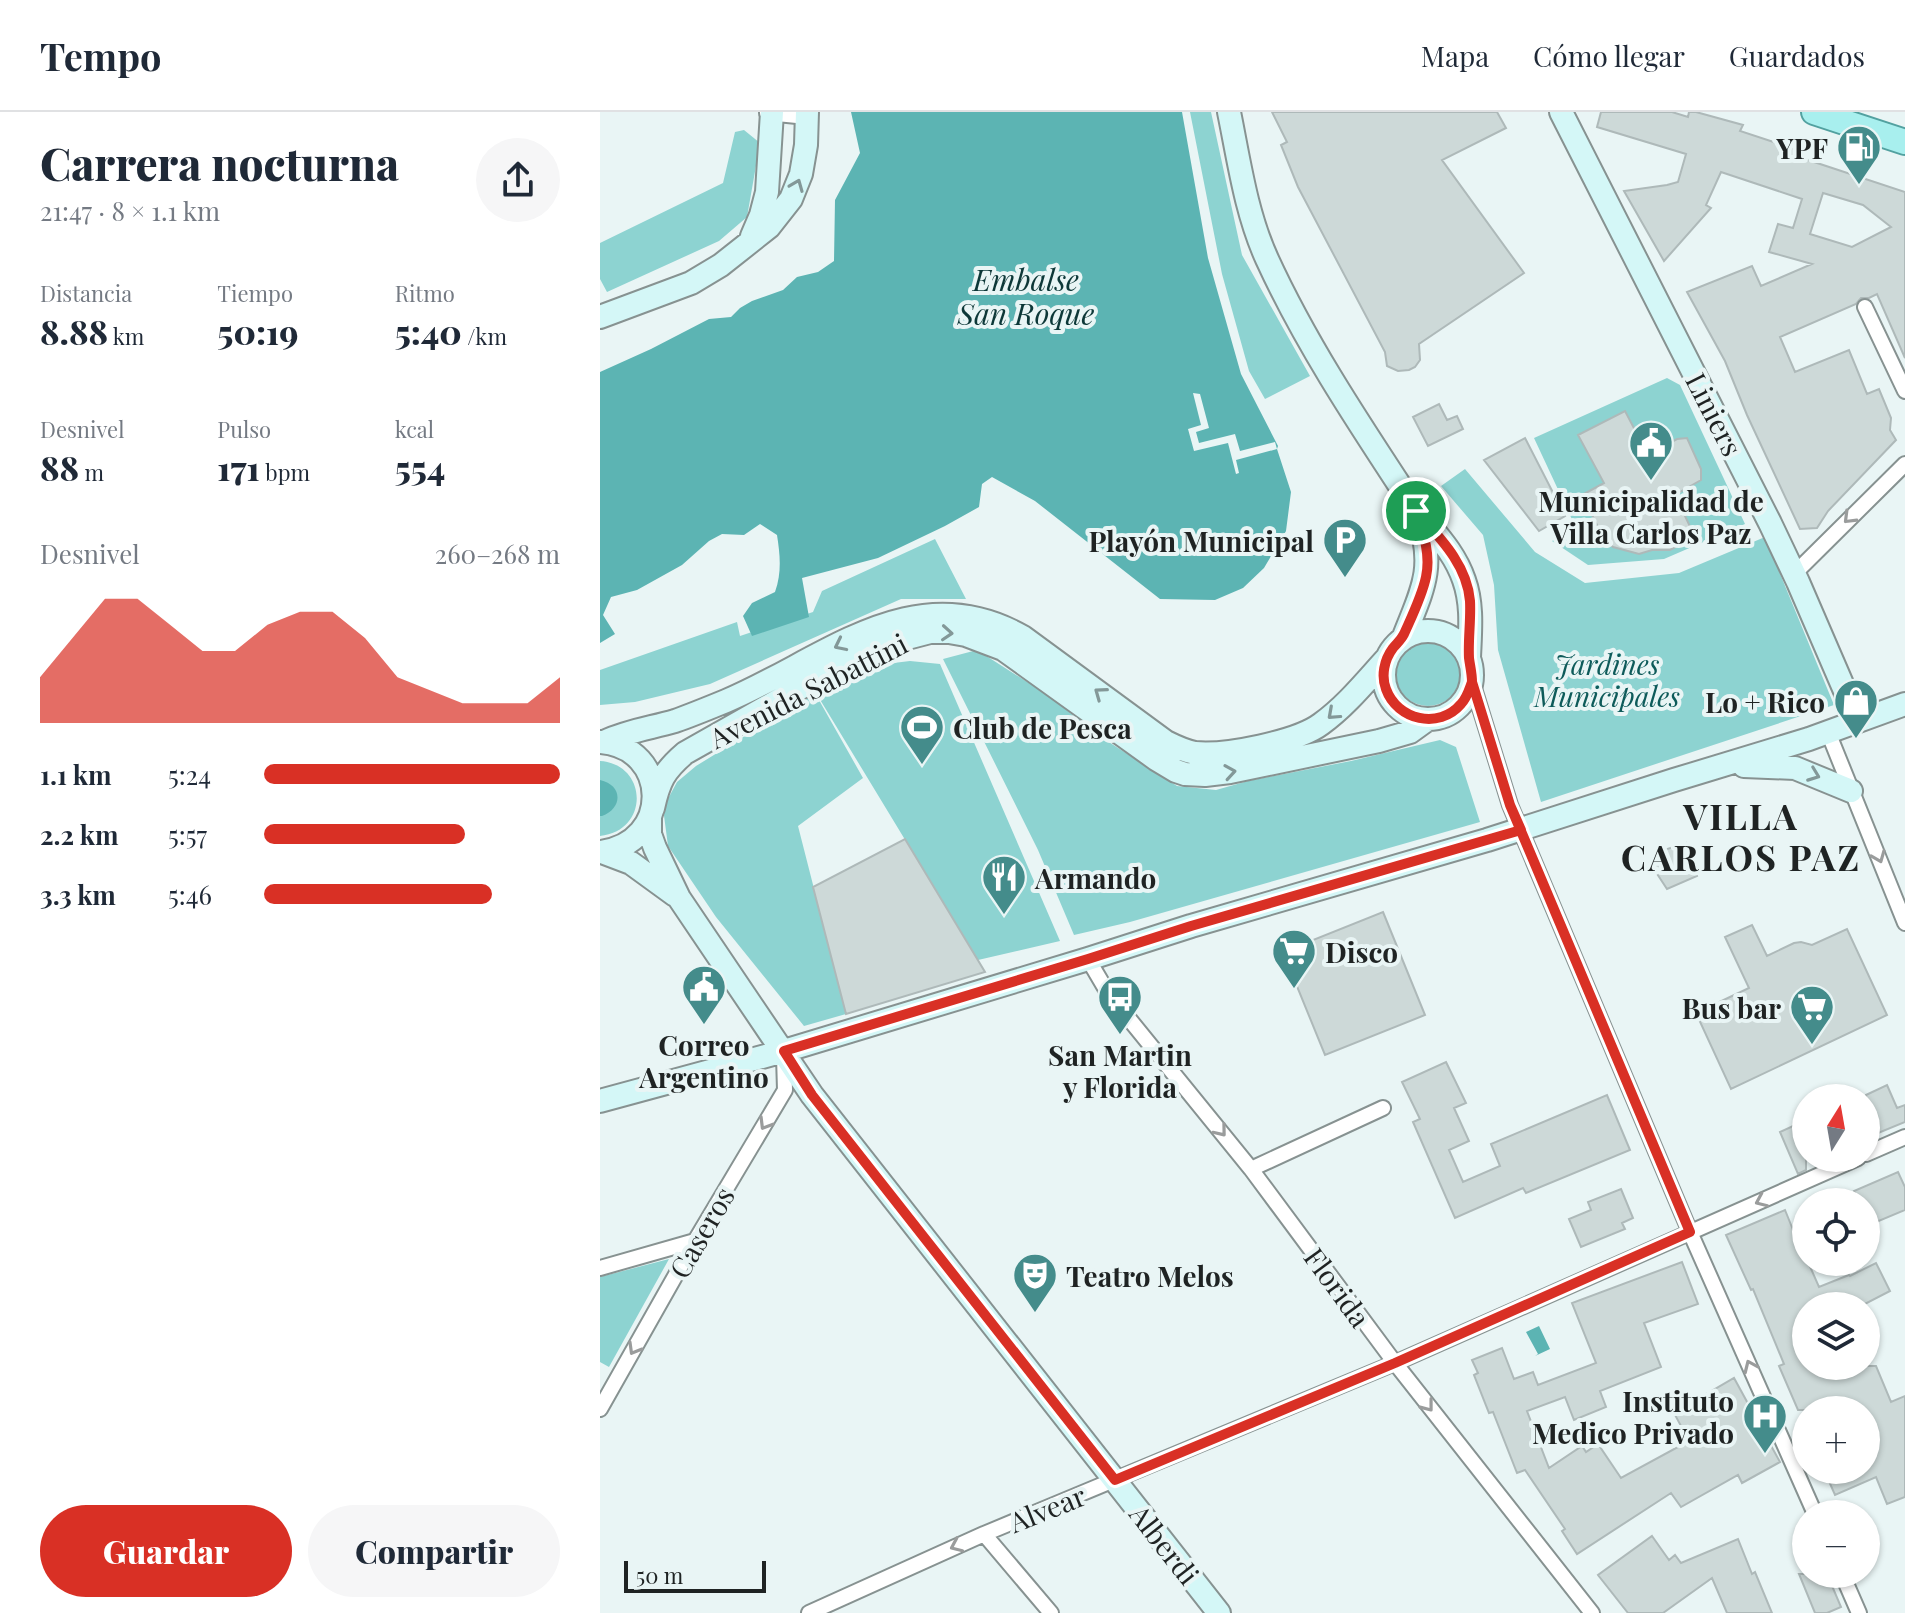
<!DOCTYPE html>
<html lang="es">
<meta charset="utf-8">
<style>
body{margin:0;font-family:"Playfair Display",serif;background:#f6f6f7;color:#1f2937;height:100vh;display:flex;flex-direction:column;font-size:30px;white-space:nowrap}
*{box-sizing:border-box;margin:0}
p{font-size:26px;color:#747a83}
.icon{flex:none;width:44px;height:44px;fill:none;stroke:currentColor;stroke-width:2;stroke-linecap:round;stroke-linejoin:round}
.map{position:relative;flex:1;overflow:hidden}
.side{display:flex;flex-direction:column;background:#fff;width:600px}
.side>*{flex:none}
.needle{width:52px;rotate:11deg}
.fabs{position:absolute;left:1192px;top:972px;display:grid;gap:16px}
.fabs a{display:grid;place-items:center;width:88px;height:88px;border-radius:50%;background:#fff;box-shadow:0 2px 6px #0004;font-size:40px}
.scale{position:absolute;left:24px;bottom:20px;width:142px;box-sizing:border-box;padding-left:8px;border:4px solid #1f2323;border-top:0;font-size:22px;line-height:28px;white-space:nowrap;color:#1f2323;-webkit-text-stroke:6px #e9f5f5;paint-order:stroke}
.pin{position:absolute;display:grid;place-items:center;width:68px;height:68px;color:#fff;margin:-34px;border:4px solid #fff;border-radius:50%;box-shadow:0 2px 8px #0007}
.round{display:grid;place-items:center;flex:none;width:84px;height:84px;border-radius:42px;background:#f6f6f7}
.head{display:flex;align-items:center;justify-content:space-between;height:136px;padding:0 40px}
h1{font-size:44px;font-weight:800;line-height:60px}
.figures{display:grid;grid-template-columns:repeat(3,1fr);gap:12px;height:136px;padding:8px 40px}
.figures div{display:grid;align-content:center}
.figures b{font-size:34px;font-weight:800}
.figures small{font-size:22px;font-weight:400}
.figures p{font-size:22px}
.chart{height:224px;padding:16px 40px}
.chart p{display:flex;justify-content:space-between}
.chart svg{width:100%;height:144px;margin-top:8px;fill:#d93025;opacity:.7}
.cta{display:flex;gap:16px;margin-top:auto;padding:16px 40px}
.cta a{flex:1;height:92px;border-radius:48px;background:#d93025;color:#fff;font-size:32px;font-weight:800;line-height:92px;text-align:center}
.cta a+a{background:#f6f6f7;color:#1f2937}
ul{padding:0 40px;list-style:none;font-size:26px}
li{display:grid;grid-template-columns:128px 96px 1fr;align-items:center;height:60px}
li i{height:20px;border-radius:10px;background:#d93025}
header{display:flex;align-items:center;gap:48px;box-sizing:border-box;height:112px;padding:0 40px;background:#fff;border-bottom:2px solid #e0e1e3}
header strong{font-size:38px}
nav{display:flex;gap:44px;margin-inline-start:auto;font-size:28px}
main{display:flex;flex:1;min-height:0}
.map>svg:first-child{display:block}
.green{fill:#8dd3d1}
.water{fill:#5cb4b3}
.pier{fill:#e9f5f5}
.building{fill:#cdd9d8;stroke:#aeb9b9;stroke-width:2;fill-rule:evenodd}
.lines{fill:none;stroke-linecap:round;stroke-linejoin:round}
.street-casing{stroke:#879291;stroke-width:18}
.secondary-casing{stroke:#879291;stroke-width:26}
.primary-casing{stroke:#52a1a0;stroke-width:28}
.street{stroke:#fff;stroke-width:14}
.secondary{stroke:#d4f7f7;stroke-width:22}
.primary{stroke:#a8efee;stroke-width:24}
.oneway{stroke:#839898}
.oneway2{stroke:#9a9c9c}
.route-casing{stroke:#fff;stroke-width:16}
.route{stroke:#d93025;stroke-width:10}
.labels{text-anchor:middle;dominant-baseline:central;stroke-width:8;stroke-linejoin:round;paint-order:stroke}
.poi-label{font-size:28px;font-weight:bold;fill:#1f2323;stroke:#e9f5f5;text-anchor:end}
.street-label{font-size:28px;fill:#1f2323;stroke:#e9f5f5}
.park-label{font-size:28px;font-style:italic;fill:#0e5b5a;stroke:#e9f5f5}
.water-label{font-size:30px;font-style:italic;fill:#0d3838;stroke:#e9f5f5}
.district-label{font-size:36px;font-weight:bold;letter-spacing:2px;fill:#1f2323;stroke:#e9f5f5}
</style>
<header>
<strong>Tempo</strong>
<nav><a>Mapa</a><a>Cómo llegar</a><a>Guardados</a></nav>
</header>
<main>
<section class="side">
<div class="head"><div><h1>Carrera nocturna</h1><p>21:47 · 8 × 1.1 km</p></div><a class="round"><svg class="icon" aria-label="share" viewBox="0 0 24 24"><path d="M12 15V3M7 8l5-5 5 5M5 13v7h14v-7"/></svg></a></div>
<div class="figures">
<div><p>Distancia</p><b>8.88<small> km</small></b></div>
<div><p>Tiempo</p><b>50:19</b></div>
<div><p>Ritmo</p><b>5:40<small> /km</small></b></div>
</div>
<div class="figures">
<div><p>Desnivel</p><b>88<small> m</small></b></div>
<div><p>Pulso</p><b>171<small> bpm</small></b></div>
<div><p>kcal</p><b>554</b></div>
</div>
<div class="chart"><p><span>Desnivel</span>260–268 m</p>
<svg viewBox="0 0 160 44" preserveAspectRatio="none"><path d="M0 44V30L10 18L20 6L30 6L40 14L50 22L60 22L70 14L80 10L90 10L100 18L110 30L120 34L130 38L140 38L150 38L160 30V44z"/></svg>
</div>
<ul>
<li><b>1.1 km</b>5:24<i style="width:100%"></i></li>
<li><b>2.2 km</b>5:57<i style="width:68%"></i></li>
<li><b>3.3 km</b>5:46<i style="width:77%"></i></li>
</ul>
<div class="cta"><a>Guardar</a><a>Compartir</a></div>
</section>
<div class="map">
<svg width="1305" height="1501" viewBox="0 0 1305 1501">
<rect width="100%" height="100%" fill="#e9f5f5"/>
<path class="green" d="M590,0H611L642,143L710,264L665,287L649,259L622,162Z
M144,18L160,31L147,105L119,129L7,180L0,167V131L123,71L135,20Z
M1067,266L1080,273L1145,412L1064,447L988,453L952,429L976,416L934,326Z
M865,357L935,440L985,471L1079,461L1165,425L1234,593L941,690L898,538L894,473L883,423L841,374Z
M335,427L366,487H301L110,572L35,590L0,593V558L137,510L140,524L213,500L222,479Z
M796 562a32 32 0 1 1 64 0a32 32 0 1 1-64 0Z
M377,538L446,582L501,625L577,674L616,678L648,669L751,649L840,628L856,635L880,710L530,810L474,823L438,738L343,547Z
M310,549L340,552L460,829L378,848L216,581L277,553Z
M215,581L263,666L198,714L246,902L204,914L116,805L68,734L63,696L77,670L96,654Z
M0,649C48,652 50,719 0,724Z
M69,1147L9,1255L0,1250V1165Z"/>
<path class="water" d="M251,0H582L608,146L641,262L678,334L677,337L691,380L686,419L664,456L643,476L615,488L560,487L435,389L392,365L382,372L379,395L345,414L278,446L202,466L209,505L152,524L143,504L152,491L175,480C182,460 180,443 177,423L160,412L144,423L122,422L109,429L82,453L37,478L11,485L3,503L15,522L0,531V260L51,237L109,207L131,205L140,196L152,189L183,178L197,165L218,160L234,149L235,88L260,41Z
M0,668C23,673 23,696 2,704H0Z
M939,1214L950,1237L935,1244L938,1242L926,1220Z"/>
<path class="pier" d="M593,281L600,282L609,316L596,320L599,331L635,322L640,339L675,330L677,337L636,348L639,361L636,362L628,331L594,339L588,317L601,313Z"/>
<path class="building" d="M672,0H897L906,16L842,48L924,161L819,232L820,248L815,255L809,258L798,259L787,254L785,240L698,75L681,33L687,30Z
M1001,0H1072L1088,5L1089,0H1096L1143,13L1140,19L1198,38L1196,44L1305,80V246L1277,182L1269,186H1261L1256,192L1180,225L1195,260L1249,238L1267,282L1279,277L1291,306L1290,318L1296,328L1228,399L1217,416L1200,417L1147,303L1125,249L1087,180L1152,154L1161,174L1212,152L1169,140L1178,112L1193,116L1202,87L1121,60L1106,93L1111,96L1064,149L1024,79L1067,73L1078,70L1086,42L997,15ZM1223,81L1263,93L1291,115L1252,135L1210,122Z
M839,292L847,308L857,304L863,317L828,334L813,305Z
M1025,299L1048,343L1077,327L1087,326L1101,357V368L1075,383L1095,425L1070,438H1052L1039,442L1013,435L1003,425L982,383L1004,371L978,323Z
M925,326L965,404L939,419L884,348Z
M305,727L385,860L246,902L213,775Z
M1086,731L1097,764L1067,777L1050,751L1060,747L1067,737Z
M783,800L825,903L725,943L683,840Z
M1152,813L1167,844L1194,831L1201,830L1212,833L1247,817L1287,903L1131,977L1096,901L1149,876L1125,825Z
M846,950L866,991L854,996L869,1029L849,1038L863,1070L900,1054L891,1032L1007,983L1030,1038L926,1081L923,1076L855,1106L813,1010L820,1007L802,970Z
M1287,973L1297,996L1305,993V1010L1266,1026V983Z
M1206,1008V1058L1198,1062L1180,1020Z
M1298,1060L1305,1075V1098L1274,1111L1266,1090H1259L1254,1079Z
M1021,1077L1033,1106L1022,1111L1025,1117L981,1135L969,1107L991,1098L988,1090Z
M1185,1098L1206,1150H1208L1219,1175L1249,1163L1250,1164L1276,1151L1290,1179L1261,1194H1206V1254H1276L1291,1290L1305,1284V1385L1287,1392L1276,1365L1235,1383L1224,1358H1266V1298H1198L1179,1254L1184,1252L1153,1177L1151,1178L1126,1123Z
M1082,1150L1098,1192L1044,1211L1061,1255L1000,1279L1006,1295L974,1308L965,1285L927,1299L949,1356L982,1334L986,1340L998,1332L1021,1366L1089,1329L1074,1301L1134,1266L1180,1350L1142,1371L1138,1363L1081,1395L1071,1381L977,1442L962,1419L965,1417L925,1358L917,1361L893,1300L889,1301L874,1263L878,1261L872,1248L902,1236L914,1267L933,1260L938,1273L996,1251L972,1191Z
M1052,1424L1069,1448L1075,1443L1081,1451L1138,1427L1152,1462L1155,1460L1172,1501H1127L1112,1466L1063,1501H1028L998,1463Z
M1199,1462H1227L1241,1495L1227,1501H1215Z"/>
<g class="lines">
<g class="street-casing">
<path id="street" d="M167,1L207,5
M1265,195L1305,279
M1194,462L1305,352
M872,570L910,693L1090,1120L1215,1402
M1228,620L1305,811
M488,847L508,881L651,1057L795,1251L992,1501
M1266,1042L1305,1025
M651,1057L783,996
M0,1156L95,1129
M0,1297L95,1129L185,978L184,944
M384,1422L451,1501
M1242,1462L1259,1501
M209,1501L384,1422L795,1251L1258,1046"/>
</g>
<g class="secondary-casing">
<path id="secondary" d="M629,0C639,49 646,101 667,147C705,230 756,307 806,383C826,414 852,433 864,468C873,493 870,520 869,546
M961,0L1170,411L1198,470L1258,609
M152,124L161,103L167,80L172,0
M0,205L91,171L121,153L169,115L191,87L201,62L206,33L207,0
M784 563a44 44 0 1 1 88 0a44 44 0 1 1-88 0Z
M803,527C821,480 836,458 819,407
M0,630C70,635 73,731 0,740
M4,630C27,619 51,616 75,609C92,603 109,596 126,589C224,548 313,462 423,525L566,630C576,635 584,639 595,641C625,644 697,630 721,612C746,594 766,569 787,546
M1144,654L1195,656L1251,679
M53,696C59,669 64,659 85,641L218,566L288,531L330,520H349L366,523L403,537L556,647L576,659L585,662L605,663L630,660L779,629L810,620L828,607
M50,707V722L55,736L79,786L212,983L619,1501
M2,740L31,751L75,783
M0,989L184,939L488,847L591,814L887,728L1074,668L1209,627L1305,592"/>
</g>
<g class="primary-casing">
<path id="primary" d="M1214,0L1305,30"/>
</g>
<use href="#street" class="street"/>
<use href="#secondary" class="secondary"/>
<use href="#primary" class="primary"/>
</g>
<defs><path id="oneway-chevron" d="M-2-3.5L2.5 0L-2 3.5" fill="none" stroke-width="1.6" stroke-linecap="round" stroke-linejoin="round" transform="scale(2)"/></defs>
<g class="oneway">
<use href="#oneway-chevron" transform="translate(197 73) rotate(-68)"/>
<use href="#oneway-chevron" transform="translate(347 521) rotate(4)"/>
<use href="#oneway-chevron" transform="translate(240 533) rotate(154)"/>
<use href="#oneway-chevron" transform="translate(500 581) rotate(-144)"/>
<use href="#oneway-chevron" transform="translate(733 602) rotate(138)"/>
<use href="#oneway-chevron" transform="translate(630 660) rotate(-9)"/>
<use href="#oneway-chevron" transform="translate(1214 663) rotate(21)"/>
</g>
<g class="oneway2">
<use href="#oneway-chevron" transform="translate(1249 406) rotate(135)"/>
<use href="#oneway-chevron" transform="translate(1279 745) rotate(68)"/>
<use href="#oneway-chevron" transform="translate(165 1012) rotate(121)"/>
<use href="#oneway-chevron" transform="translate(621 1019) rotate(51)"/>
<use href="#oneway-chevron" transform="translate(1161 1089) rotate(156)"/>
<use href="#oneway-chevron" transform="translate(34 1237) rotate(120)"/>
<use href="#oneway-chevron" transform="translate(1150 1254) rotate(-114)"/>
<use href="#oneway-chevron" transform="translate(828 1294) rotate(52)"/>
<use href="#oneway-chevron" transform="translate(356 1434) rotate(156)"/>
</g>
<g class="lines">
<g class="route-casing">
<path id="route" d="M816,399C839,425 867,452 870,489C871,508 868,527 869,546C870,554 872,561 872,570L910,693L921,718L591,814L488,847L184,939L212,983L515,1368L795,1251L1090,1120L910,693L872,570C869,578 867,586 861,592C839,618 797,608 786,577C781,564 784,548 793,536C797,531 801,528 804,522C812,504 822,484 826,465C831,442 823,420 816,399"/>
</g>
<use href="#route" class="route"/>
</g>
<defs>
<g id="fuel-pin" transform="scale(2.3)"><path d="M0 17L-7.5 6A9.5 9.5 0 1 1 7.5 6Z" fill="#448c8b" stroke="#e9f5f5"/><path d="M-5.5-6h7V0h2V4h1.3V-2.5L3-4.5l.8-.8L6-3V5H2.5V1h-1V6h-7ZM-4.2-4.7v3.2H.2V-4.7Z" fill="#fff"/></g>
<g id="civic-pin" transform="scale(2.3)"><path d="M0 17L-7.5 6A9.5 9.5 0 1 1 7.5 6Z" fill="#448c8b" stroke="#e9f5f5"/><path d="M-.6-6.5H3V-4.5H.6V-3L4-1V1h2V6H-6V1h2V-1L-.6-3ZM-1.2 2.5V6h2.4V2.5Z" fill="#fff"/></g>
<g id="parking-pin" transform="scale(2.3)"><path d="M0 17L-7.5 6A9.5 9.5 0 1 1 7.5 6Z" fill="#448c8b" stroke="#e9f5f5"/><path d="M-3.5-5.5H1a3.5 3.5 0 0 1 0 7H-1V5.5H-3.5ZM-1-3.4V-.6H.8a1.4 1.4 0 0 0 0-2.8Z" fill="#fff"/></g>
<g id="shop-pin" transform="scale(2.3)"><path d="M0 17L-7.5 6A9.5 9.5 0 1 1 7.5 6Z" fill="#448c8b" stroke="#e9f5f5"/><path d="M-5-2.5h2.3a2.7 3.5 0 0 1 5.4 0H5L5.5 6h-11ZM-1.5-2.5h3a1.5 2.3 0 0 0-3 0Z" fill="#fff"/></g>
<g id="stadium-pin" transform="scale(2.3)"><path d="M0 17L-7.5 6A9.5 9.5 0 1 1 7.5 6Z" fill="#448c8b" stroke="#e9f5f5"/><path d="M0-5a6.5 5 0 1 0 0 10a6.5 5 0 1 0 0-10ZM-3.5-1.8h7v3.6h-7Z" fill="#fff"/></g>
<g id="restaurant-pin" transform="scale(2.3)"><path d="M0 17L-7.5 6A9.5 9.5 0 1 1 7.5 6Z" fill="#448c8b" stroke="#e9f5f5"/><path d="M-5-6h1v4h1v-4h1v4h1v-4h1v5L-1.5 .5V6h-2V.5L-5-1ZM5-6V6H3V1.5H1.5Q1.5-4 5-6Z" fill="#fff"/></g>
<g id="supermarket-pin" transform="scale(2.3)"><path d="M0 17L-7.5 6A9.5 9.5 0 1 1 7.5 6Z" fill="#448c8b" stroke="#e9f5f5"/><path d="M-6-5.5h2.5l.6 2H6L4.5 2H-2.5L-4.4-4H-6ZM-1.5 3.2a1.3 1.3 0 1 0 .1 0ZM3 3.2a1.3 1.3 0 1 0 .1 0Z" fill="#fff"/></g>
<g id="bus-pin" transform="scale(2.3)"><path d="M0 17L-7.5 6A9.5 9.5 0 1 1 7.5 6Z" fill="#448c8b" stroke="#e9f5f5"/><path d="M-5-6H5V4H4V6H2V4H-2V6H-4V4H-5ZM-3.5-4V0h7V-4ZM-3.5 1.2v1.5H-2V1.2ZM2 1.2v1.5H3.5V1.2Z" fill="#fff"/></g>
<g id="theatre-pin" transform="scale(2.3)"><path d="M0 17L-7.5 6A9.5 9.5 0 1 1 7.5 6Z" fill="#448c8b" stroke="#e9f5f5"/><path d="M-5-5.5Q0-4 5-5.5V0Q5 5 0 6Q-5 5-5 0ZM-3.3-2.5H-1v1.5H-3.3ZM1-2.5H3.3v1.5H1ZM-2.8 1Q0 5.5 2.8 1Z" fill="#fff"/></g>
<g id="hospital-pin" transform="scale(2.3)"><path d="M0 17L-7.5 6A9.5 9.5 0 1 1 7.5 6Z" fill="#448c8b" stroke="#e9f5f5"/><path d="M-5-5h3v3.5h4V-5h3V5h-3V1.5h-4V5h-3Z" fill="#fff"/></g>
</defs>
<g fill-rule="evenodd">
<use href="#fuel-pin" x="1259" y="35"/>
<use href="#civic-pin" x="1051" y="331"/>
<use href="#parking-pin" x="745" y="428"/>
<use href="#shop-pin" x="1256" y="589"/>
<use href="#stadium-pin" x="322" y="615"/>
<use href="#restaurant-pin" x="404" y="765"/>
<use href="#supermarket-pin" x="694" y="839"/>
<use href="#civic-pin" x="104" y="875"/>
<use href="#bus-pin" x="520" y="885"/>
<use href="#supermarket-pin" x="1212" y="895"/>
<use href="#theatre-pin" x="435" y="1163"/>
<use href="#hospital-pin" x="1165" y="1304"/>
</g>
<g class="labels">
<g class="poi-label">
<text x="1228" y="35">YPF</text>
<text x="1051" y="388" text-anchor="middle">Municipalidad de<tspan x="1051" dy="32">Villa Carlos Paz</tspan></text>
<text x="714" y="428">Playón Municipal</text>
<text x="1225" y="589">Lo + Rico</text>
<text x="353" y="615" text-anchor="start">Club de Pesca</text>
<text x="435" y="765" text-anchor="start">Armando</text>
<text x="725" y="839" text-anchor="start">Disco</text>
<text x="1181" y="895">Bus bar</text>
<text x="104" y="932" text-anchor="middle">Correo<tspan x="104" dy="32">Argentino</tspan></text>
<text x="520" y="942" text-anchor="middle">San Martin<tspan x="520" dy="32">y Florida</tspan></text>
<text x="466" y="1163" text-anchor="start">Teatro Melos</text>
<text x="1134" y="1288">Instituto<tspan x="1134" dy="32">Medico Privado</tspan></text>
</g>
<g class="street-label">
<text transform="translate(1115 302) rotate(63)">Liniers</text>
<text transform="translate(208 578) rotate(-27)">Avenida Sabattini</text>
<text transform="translate(101 1120) rotate(-60)">Caseros</text>
<text transform="translate(738 1175) rotate(54)">Florida</text>
<text transform="translate(447 1396) rotate(-22)">Alvear</text>
<text transform="translate(565 1432) rotate(52)">Alberdi</text>
</g>
<g class="park-label">
<text x="1007" y="551">Jardines<tspan x="1007" dy="32">Municipales</tspan></text>
</g>
<g class="water-label">
<text x="426" y="167">Embalse<tspan x="426" dy="34">San Roque</tspan></text>
</g>
<g class="district-label">
<text x="1141" y="703">VILLA<tspan x="1141" dy="41">CARLOS PAZ</tspan></text>
</g>
</g>
</svg>
<div class="fabs">
<a><svg class="needle" viewBox="-14 -14 28 28"><path d="M0-13l5 13h-10z" fill="#e53935"/><path d="M0 13l5-13h-10z" fill="#747a83"/></svg></a>
<a><svg class="icon" aria-label="locate" viewBox="0 0 24 24"><circle cx="12" cy="12" r="6"/><path d="M12 2v4M12 18v4M2 12h4M18 12h4"/></svg></a>
<a><svg class="icon" aria-label="layers" viewBox="0 0 24 24"><path d="M12 4l9 5-9 5-9-5zM3 14l9 5 9-5"/></svg></a>
<a>+</a>
<a>−</a>
</div>
<div class="scale">50 m</div>
<div class="pin" style="left:816px;top:399px;background:#1e9e55"><svg class="icon" aria-label="arrive" viewBox="0 0 24 24"><path d="M6 21V4h12l-3 4 3 4H6"/></svg></div>
</div>
</main>
